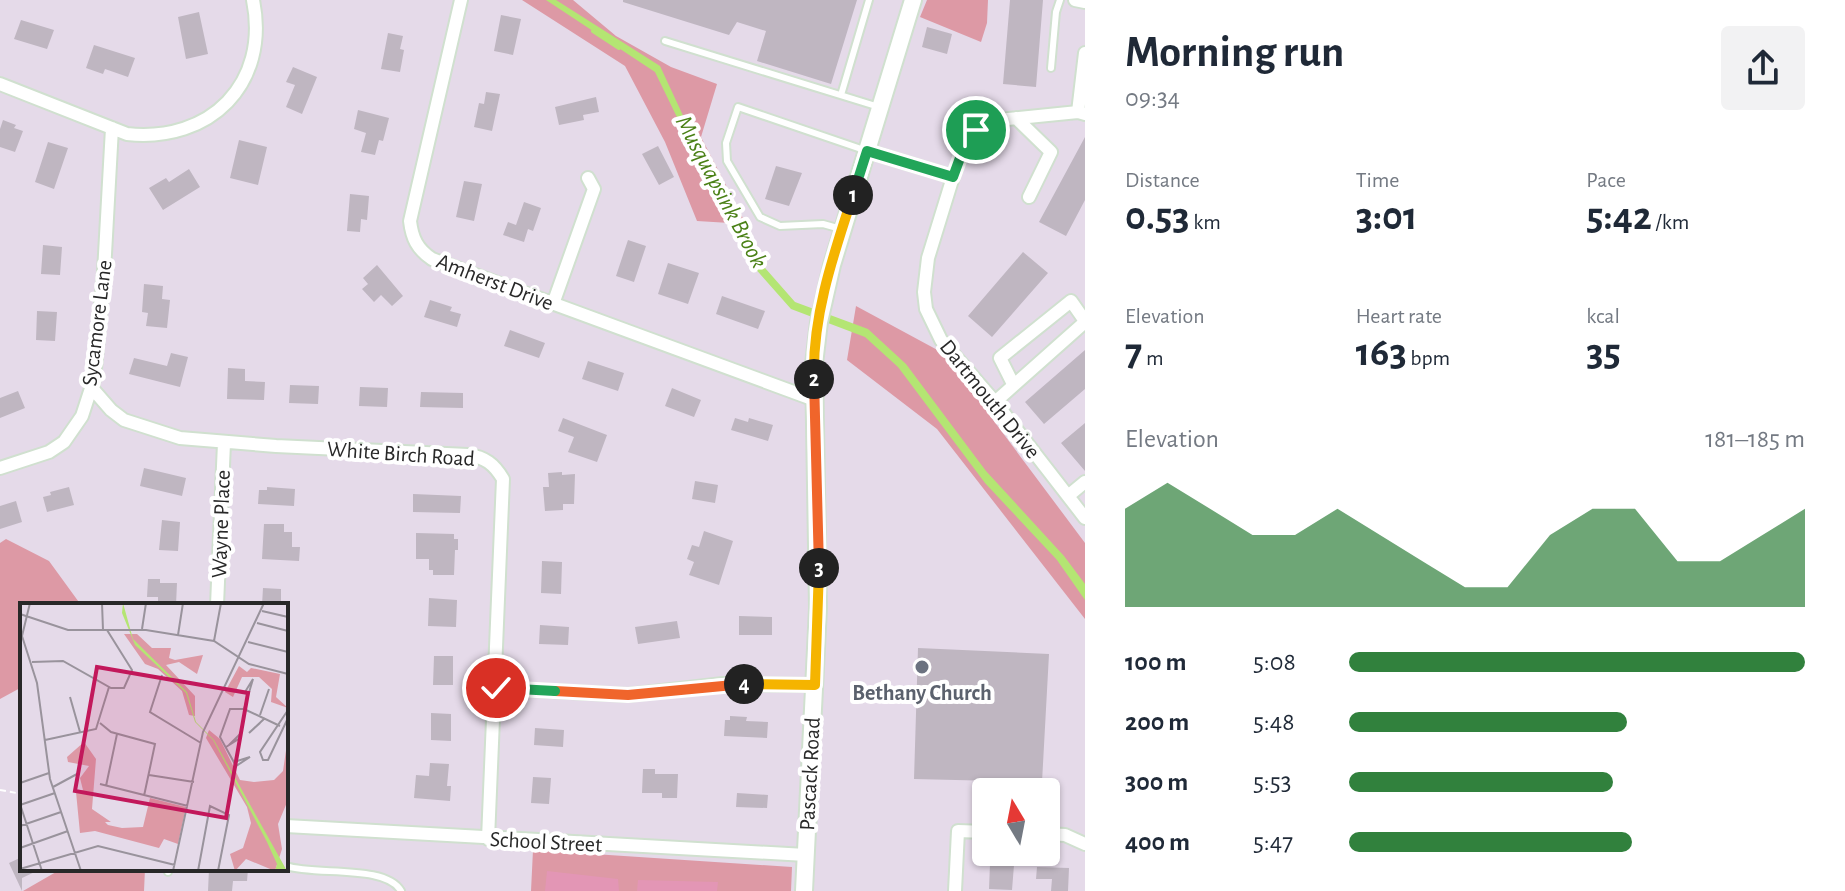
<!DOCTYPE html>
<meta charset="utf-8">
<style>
body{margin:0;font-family:"Alegreya Sans",sans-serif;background:#f2f2f3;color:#1f2937;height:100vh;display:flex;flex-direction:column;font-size:30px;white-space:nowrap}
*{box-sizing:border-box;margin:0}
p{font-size:26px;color:#747a83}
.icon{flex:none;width:44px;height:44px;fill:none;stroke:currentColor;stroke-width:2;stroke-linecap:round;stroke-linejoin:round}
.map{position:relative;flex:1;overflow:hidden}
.drawer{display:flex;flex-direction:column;background:#fff;width:760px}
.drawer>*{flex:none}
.needle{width:52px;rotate:350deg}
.tools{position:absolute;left:972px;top:778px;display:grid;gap:16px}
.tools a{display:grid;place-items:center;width:88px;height:88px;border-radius:8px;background:#fff;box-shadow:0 2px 6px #0004;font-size:40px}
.pin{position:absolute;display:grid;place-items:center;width:68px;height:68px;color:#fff;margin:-34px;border:4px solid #fff;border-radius:50%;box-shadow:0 2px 8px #0007}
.km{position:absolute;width:40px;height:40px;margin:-20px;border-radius:50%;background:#222;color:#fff;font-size:22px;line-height:40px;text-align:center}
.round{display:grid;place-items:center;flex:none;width:84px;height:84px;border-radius:8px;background:#f2f2f3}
.headline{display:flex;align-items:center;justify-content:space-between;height:136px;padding:0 40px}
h1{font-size:44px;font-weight:700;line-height:60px}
.stats{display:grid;grid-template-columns:repeat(3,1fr);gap:12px;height:136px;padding:8px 40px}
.stats div{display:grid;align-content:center}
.stats b{font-size:40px;font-weight:700}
.stats small{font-size:22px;font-weight:400}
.stats p{font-size:22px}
.chart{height:224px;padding:16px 40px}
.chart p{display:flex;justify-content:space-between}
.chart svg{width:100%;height:144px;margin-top:8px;fill:#31813d;opacity:.7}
ul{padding:0 40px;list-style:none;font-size:26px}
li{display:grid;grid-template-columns:128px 96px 1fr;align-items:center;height:60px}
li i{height:20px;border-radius:10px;background:#31813d}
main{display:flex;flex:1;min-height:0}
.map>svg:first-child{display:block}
.green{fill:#dd99a5}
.pitch{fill:#e396b5}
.water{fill:#b4e573}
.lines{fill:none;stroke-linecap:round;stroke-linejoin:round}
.stream{stroke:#b4e573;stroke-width:4}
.building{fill:#bfb6c1}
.lane-casing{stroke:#d0e0cf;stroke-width:10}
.street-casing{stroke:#d0e0cf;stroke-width:16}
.secondary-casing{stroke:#d0e0cf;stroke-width:20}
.path{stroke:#fff;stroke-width:2;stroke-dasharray:6 4;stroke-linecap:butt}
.lane{stroke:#fff;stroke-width:6}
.street{stroke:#fff;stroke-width:12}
.secondary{stroke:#fff;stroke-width:16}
.split-1-casing{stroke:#fff;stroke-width:16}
.split-2-casing{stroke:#fff;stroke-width:16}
.split-3-casing{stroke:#fff;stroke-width:16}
.split-4-casing{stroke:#fff;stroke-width:16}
.split-5-casing{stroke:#fff;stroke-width:16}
.split-6-casing{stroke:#fff;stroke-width:16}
.split-1{stroke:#22a559;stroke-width:10}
.split-2{stroke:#f5b400;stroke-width:10}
.split-3{stroke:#f0652b;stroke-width:10}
.split-4{stroke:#f5b400;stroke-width:10}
.split-5{stroke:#f0652b;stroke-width:10}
.split-6{stroke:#22a559;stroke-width:10}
.worship-dot{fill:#6b7280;stroke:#fff;stroke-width:3}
.labels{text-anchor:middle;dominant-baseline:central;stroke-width:8;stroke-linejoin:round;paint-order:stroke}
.street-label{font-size:22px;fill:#282828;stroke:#fff}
.worship-label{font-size:22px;font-weight:bold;fill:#5b616d;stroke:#fff}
.water-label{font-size:24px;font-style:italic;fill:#4a8116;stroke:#fff}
.inset-road{fill:none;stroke:#99939c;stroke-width:2}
.view{fill:#c2185b;fill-opacity:0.15;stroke:#c2185b;stroke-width:4}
.inset-edge{fill:none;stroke:#282828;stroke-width:4}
</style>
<main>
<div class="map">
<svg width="1085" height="891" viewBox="0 0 1085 891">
<rect width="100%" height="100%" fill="#e5dae9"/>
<path class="green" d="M522,0H573L616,36L671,67L717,84L701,137L746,224L697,221L665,142L625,66Z
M927,0H988L987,23L981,42L920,17Z
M856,306L943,353L1085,543V619L937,429L847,360Z
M6,539L49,561L81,605H22V687L0,699V543Z
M533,850L792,867L791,891H531Z
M55,869H145L144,891H23L56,872Z"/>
<path class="pitch" d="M547,871L618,879L619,891H545Z
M638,880L718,882L717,891H637Z"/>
<path class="water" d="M546,0H556L660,66L693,137L759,261L795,302L868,329L906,364L986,471L1064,556L1085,584V600L1057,560L985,483L898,367L865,337L791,309L753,266L724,214L655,72Z"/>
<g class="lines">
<path class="stream" d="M593,31L619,48"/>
</g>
<path class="building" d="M623,0H857L831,84L757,61L766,31L737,22L729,35L623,2Z
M1010,0H1043L1036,87L1003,84Z
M199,12L208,54L186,59L178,17Z
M501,15L521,19L513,55L494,51Z
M21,20L54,30L47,49L14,39Z
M927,27L952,34L947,54L922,47Z
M388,33L403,36L400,49L404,50L400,72L381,69Z
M94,45L135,58L128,77L105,69L103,74L86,68Z
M293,67L317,77L302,114L286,107L295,85L286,82Z
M486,92L500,94L492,131L474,127L479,103L484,104Z
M596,97L599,112L583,115L584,120L559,125L555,107Z
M358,110L389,118L383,141L379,140L375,155L361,152L366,133L354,129Z
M3,120L16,125L14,128L23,131L15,152L0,147V129Z
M1085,137V200L1066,236L1039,222Z
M239,140L267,147L258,185L230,178Z
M48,142L68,148L54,189L35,182Z
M658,146L674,177L659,185L642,154Z
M776,166L802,173L789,206L765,199Z
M189,169L200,187L163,210L149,188L166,178L169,182Z
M464,181L482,184L474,221L456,217Z
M350,194L369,196L367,220L361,219L360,232L347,231Z
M524,202L541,208L533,231L528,229L524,242L503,235L508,222L516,225Z
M628,240L646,246L634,282L616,276Z
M43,245L62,247L60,275L41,274Z
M1023,252L1048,273L992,337L968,316Z
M668,263L699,273L688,304L658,294Z
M377,265L403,296L392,306L381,295L374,302L362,289L368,284L363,278Z
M144,284L163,286L162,299L170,300L167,328L146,326L148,313L142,312Z
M722,296L765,311L758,329L716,314Z
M430,300L452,307L450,311L461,314L457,327L424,317Z
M37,311L57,312L55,341L36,340Z
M510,330L545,343L539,358L504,346Z
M1085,350V389L1044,424L1025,402Z
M171,353L188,357L180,387L129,374L134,358L167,366Z
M588,361L624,373L618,391L582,379Z
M228,368L245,369V381L265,382L264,400L227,399Z
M290,385L319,386L318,404L289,403Z
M360,387L388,388L387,407L359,406Z
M672,388L701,400L694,417L665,406Z
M18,391L25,408L0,418V398Z
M421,392L463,393V408L420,407Z
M563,418L607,435L597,462L568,452L574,437L558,431Z
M735,418L748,422L749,418L773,425L768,441L731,430Z
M1085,423V471L1061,443Z
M144,468L186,478L182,496L140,486Z
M562,472V475L575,474L574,504H563V510L545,511L543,487H549L548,473Z
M695,481L718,485L715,503L692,499Z
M69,487L74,505L47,512L43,497L51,495L50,492Z
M267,487L295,489L294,506L258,504L259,490H267Z
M413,494L461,496L460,513L413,512Z
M16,501L22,522L0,529V506Z
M162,520L180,522L178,551L159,550Z
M264,524H284V532H292V547H300L299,561L262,559Z
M704,531L733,541L719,585L689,575L694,562L687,559L692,545L699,547Z
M416,533L454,534V539H458V550H455L454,575H433V570H429V559H416Z
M542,561L562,562L561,594L541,593Z
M148,579H160V583H177L176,605H158V597H147Z
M263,588L281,589V605H262Z
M429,598L457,600L456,627L428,626Z
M739,616L772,617V635H739Z
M677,621L680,638L638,644L635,627Z
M540,625L569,627L568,645L539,644Z
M918,648L1049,654L1042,782L914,779Z
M434,656H453V685H433Z
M431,713L451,714V741L431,740Z
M730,716L747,717L746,721L768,722L767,738L724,736L725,720H730Z
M535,728L564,730L563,747L534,745Z
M430,763L449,764L447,786H451L450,801L414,798L416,775L429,776Z
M643,769H655V774H678L677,798H662V793H642Z
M533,777L551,778L549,804L531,803Z
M737,793L768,795L767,808L736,807Z
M22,857V869H41L22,878V891L9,863Z
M990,864L1014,865L1012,890L989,889Z
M1037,867L1069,868L1068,891H1051L1052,879H1036Z
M209,869H248L247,881H233L232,891H208Z"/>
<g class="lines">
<g class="lane-casing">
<path id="lane" d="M665,41L879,107
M1051,68L1056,12L1060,0
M841,95L869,0
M841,229L823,224L780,226L760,217L727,161L726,143L738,107L867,151
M286,866C315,876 386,864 401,891
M168,872V869"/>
</g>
<g class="street-casing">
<path id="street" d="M461,0L410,221C412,238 417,249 432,259L815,400
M1075,0L1085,2
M0,84L127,134C210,143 270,84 253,0
M1078,112L1085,53
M1085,114L1078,112L998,120L986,124L967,140L953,177L928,258L924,292L926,309L941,340L995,402L1085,518
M1016,118L1051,152L1029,197
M867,151L953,177
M553,304L594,189L588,178
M1013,384L1000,358L1071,301L1085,321
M91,387L111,410L124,420L180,438L276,446L468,455C485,457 494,464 503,479L488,839
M995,402L1085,322
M0,468L49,452L64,442L82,416L94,379L104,272L112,128
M1068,496L1085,482
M217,605L224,443
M496,688L628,695L723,684L815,685
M286,826L806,855
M1046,834L1065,835L1085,844
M955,891L958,831L986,832"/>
</g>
<g class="secondary-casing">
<path id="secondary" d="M804,891L818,608L814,364L819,322L832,265L913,0"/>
</g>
<path class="path" d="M0,790L22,794"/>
<use href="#lane" class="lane"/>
<use href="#street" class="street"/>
<use href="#secondary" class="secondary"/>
</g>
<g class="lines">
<g class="split-1-casing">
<path id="split-1" d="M853,195L867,151L953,177L964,147L976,130"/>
</g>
<g class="split-2-casing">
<path id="split-2" d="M814,379C812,316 834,253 853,195"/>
</g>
<g class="split-3-casing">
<path id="split-3" d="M814,379L819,568"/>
</g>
<g class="split-4-casing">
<path id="split-4" d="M744,684L815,685L819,568"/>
</g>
<g class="split-5-casing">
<path id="split-5" d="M555,691L628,695L744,684"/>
</g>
<g class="split-6-casing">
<path id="split-6" d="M496,688L555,691"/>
</g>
<use href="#split-1" class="split-1"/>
<use href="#split-2" class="split-2"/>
<use href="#split-3" class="split-3"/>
<use href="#split-4" class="split-4"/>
<use href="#split-5" class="split-5"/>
<use href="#split-6" class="split-6"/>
</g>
<circle class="worship-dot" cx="922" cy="667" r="8"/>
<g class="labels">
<g class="street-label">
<text transform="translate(495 282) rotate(21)">Amherst Drive</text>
<text transform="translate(97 323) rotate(-83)">Sycamore Lane</text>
<text transform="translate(990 399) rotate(51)">Dartmouth Drive</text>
<text transform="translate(401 454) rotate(4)">White Birch Road</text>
<text transform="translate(221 524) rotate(-88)">Wayne Place</text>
<text transform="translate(810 774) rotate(-87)">Pascack Road</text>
<text transform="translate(546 842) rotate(3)">School Street</text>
</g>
<g class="worship-label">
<text x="922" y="693">Bethany Church</text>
</g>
<g class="water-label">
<text transform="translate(721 192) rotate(62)">Musquapsink Brook</text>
</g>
</g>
<g transform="translate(20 603)">
<rect width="268" height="268" fill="#e5dae9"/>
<path d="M104,31H117L132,45H151L149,55L155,57L183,52L177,71L159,59L146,62L175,93V113L169,112L162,88L138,66L125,61ZM219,63L227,69L231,65L260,71L256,94L268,105L251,99L252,86L239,74H222L213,94L205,89ZM189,127L200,136L220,177L234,179L254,177L263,168L268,134V197L258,221L262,246L255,268L226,256L215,268L210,251L223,245L231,220L227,204L186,135ZM64,139L76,156L72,206L91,219H85L88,222L102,225L123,224L130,195L166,204L158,241L144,236L139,245L75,228L60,230L56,189L63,187L60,175L69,163L48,159L47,154Z" fill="#dd99a5"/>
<path d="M103,0L113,36L167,89L176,119L194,137L267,268H255L257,261L247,239L193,137L175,119L166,90L115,42L102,10Z" fill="#b4e573"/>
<path class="inset-road" d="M10,0L2,33L17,80L30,176L61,268M82,0L83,27M242,8L268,14M0,11L48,27H126L194,38L229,61L268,71M237,20L268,28M122,26L126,0M158,32L163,0M194,38L201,0M228,39L268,49M12,59L43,58L91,85H104L112,67L87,27M142,72L130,109L181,140M50,94L60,129M224,106L228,93L233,76L225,89L229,91M268,107L240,149L243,157H248L268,115M240,112L249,86M80,120L91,129L135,141L124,193M240,120L229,130L245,115M25,137L76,126L89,84M206,144L220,135L219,132L209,142M214,159L230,154L216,163L200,134L210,106H224L260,123M129,172L174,179M0,180L29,170M80,181L168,203M86,183L97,131M33,184L57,171M0,201L22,268M0,202L35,190M0,223L41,209M0,245L48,228M0,266L78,243L155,262M63,268H95M153,268L183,129L244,0M178,268L190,203L209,212L198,268"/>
<path class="view" d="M77,64L228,90L206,215L55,188Z"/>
<rect width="268" height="268" class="inset-edge"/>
</g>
</svg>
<div class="tools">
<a><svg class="needle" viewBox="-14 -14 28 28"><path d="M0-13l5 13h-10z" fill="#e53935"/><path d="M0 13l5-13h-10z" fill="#747a83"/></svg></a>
</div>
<div class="pin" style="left:976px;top:130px;background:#1e9e55"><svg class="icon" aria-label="arrive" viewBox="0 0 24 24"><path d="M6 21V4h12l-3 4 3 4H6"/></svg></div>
<div class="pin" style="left:496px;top:688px;background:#d93025"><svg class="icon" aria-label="check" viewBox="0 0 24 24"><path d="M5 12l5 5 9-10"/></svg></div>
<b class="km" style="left:853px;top:195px">1</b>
<b class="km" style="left:814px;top:379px">2</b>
<b class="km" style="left:819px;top:568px">3</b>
<b class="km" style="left:744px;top:684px">4</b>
</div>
<section class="drawer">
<div class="headline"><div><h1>Morning run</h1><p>09:34</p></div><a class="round"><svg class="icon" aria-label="share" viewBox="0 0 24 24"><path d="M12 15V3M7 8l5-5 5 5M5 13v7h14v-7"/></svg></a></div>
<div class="stats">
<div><p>Distance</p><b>0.53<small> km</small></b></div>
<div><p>Time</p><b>3:01</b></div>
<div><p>Pace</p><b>5:42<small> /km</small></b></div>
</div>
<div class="stats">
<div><p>Elevation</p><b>7<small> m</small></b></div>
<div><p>Heart rate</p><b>163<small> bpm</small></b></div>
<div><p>kcal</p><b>35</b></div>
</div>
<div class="chart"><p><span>Elevation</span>181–185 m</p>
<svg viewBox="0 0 160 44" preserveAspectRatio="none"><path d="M0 44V14L10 6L20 14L30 22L40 22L50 14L60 22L70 30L80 38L90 38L100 22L110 14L120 14L130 30L140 30L150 22L160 14V44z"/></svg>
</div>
<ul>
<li><b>100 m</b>5:08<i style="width:100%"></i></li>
<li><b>200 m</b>5:48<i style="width:61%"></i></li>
<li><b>300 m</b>5:53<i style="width:58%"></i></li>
<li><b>400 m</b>5:47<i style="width:62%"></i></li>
</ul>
</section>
</main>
